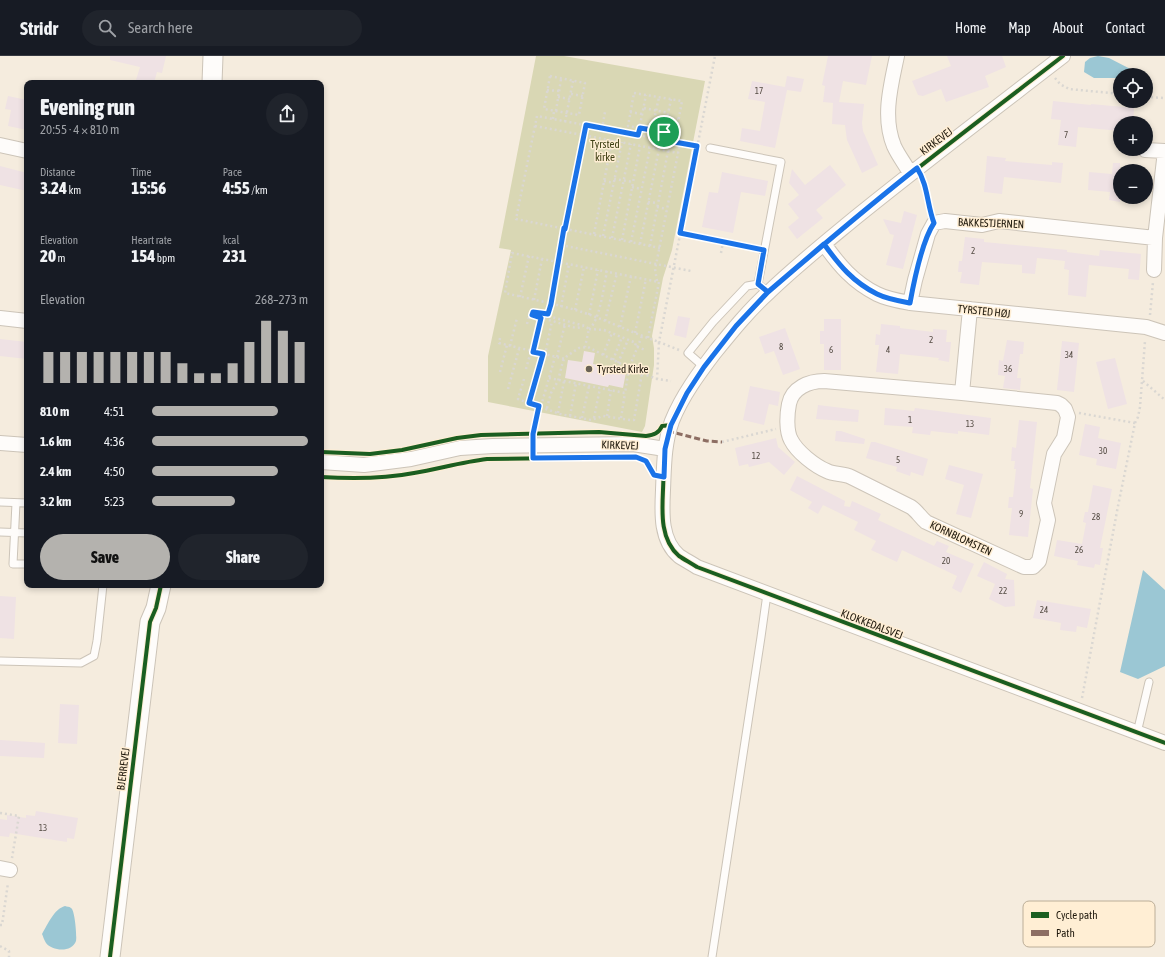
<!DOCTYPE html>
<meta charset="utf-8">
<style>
body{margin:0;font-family:"Asap Condensed",sans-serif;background:#20242c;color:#f1f3f6;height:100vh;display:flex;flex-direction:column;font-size:15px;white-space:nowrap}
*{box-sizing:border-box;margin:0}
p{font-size:13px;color:#9ea1a6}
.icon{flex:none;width:22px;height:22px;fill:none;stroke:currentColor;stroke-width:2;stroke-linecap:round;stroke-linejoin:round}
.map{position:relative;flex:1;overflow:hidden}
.details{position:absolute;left:24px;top:24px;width:300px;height:508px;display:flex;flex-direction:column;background:#171b24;border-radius:8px;box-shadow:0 2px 6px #0003}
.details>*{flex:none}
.buttons{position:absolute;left:1113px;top:12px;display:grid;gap:8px}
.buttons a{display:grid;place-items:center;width:40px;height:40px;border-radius:50%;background:#171b24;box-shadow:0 2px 6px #0003;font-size:20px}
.pin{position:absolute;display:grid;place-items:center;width:34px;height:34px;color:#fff;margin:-17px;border:2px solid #fff;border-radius:50%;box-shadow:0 1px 4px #0007}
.round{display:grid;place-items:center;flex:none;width:42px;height:42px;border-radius:21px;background:#20242c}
.summary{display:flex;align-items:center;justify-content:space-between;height:68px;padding:0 16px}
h1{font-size:22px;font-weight:800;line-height:30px}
.metrics{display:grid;grid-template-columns:repeat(3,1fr);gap:6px;height:68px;padding:4px 16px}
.metrics div{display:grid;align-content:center}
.metrics b{font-size:17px;font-weight:800}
.metrics small{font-size:11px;font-weight:400}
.metrics p{font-size:11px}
.chart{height:112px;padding:8px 16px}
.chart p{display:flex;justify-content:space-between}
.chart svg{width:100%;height:72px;margin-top:4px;stroke:#b4b2ae;stroke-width:6}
.cta{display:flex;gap:8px;margin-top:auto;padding:8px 16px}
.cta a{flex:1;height:46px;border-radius:24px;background:#b4b2ae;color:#111;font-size:16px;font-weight:800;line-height:46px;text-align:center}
.cta a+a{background:#20242c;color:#f1f3f6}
ul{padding:0 16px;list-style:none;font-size:13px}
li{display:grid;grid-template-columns:64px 48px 1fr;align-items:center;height:30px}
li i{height:10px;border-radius:5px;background:#b4b2ae}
header{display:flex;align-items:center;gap:24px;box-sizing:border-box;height:56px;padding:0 20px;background:#171b24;border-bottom:1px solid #363941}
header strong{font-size:19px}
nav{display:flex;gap:22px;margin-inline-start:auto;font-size:14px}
.search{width:280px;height:36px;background:#20242c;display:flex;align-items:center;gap:10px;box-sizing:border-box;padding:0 14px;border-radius:22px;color:#9ea1a6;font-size:15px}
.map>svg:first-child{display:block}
.green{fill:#d9d7b4}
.water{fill:#9bc7d4}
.building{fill:#efe2e4}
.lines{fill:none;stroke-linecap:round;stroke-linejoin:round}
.lane-casing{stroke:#ccc4b8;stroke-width:9}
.street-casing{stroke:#ccc4b8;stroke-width:16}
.secondary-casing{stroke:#ccc4b8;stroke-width:21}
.path{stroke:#dad7d2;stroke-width:2.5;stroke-dasharray:2 3;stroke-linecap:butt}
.lane{stroke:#fefcfa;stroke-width:7}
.street{stroke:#fefcfa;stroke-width:14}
.secondary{stroke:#fefcfa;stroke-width:19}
.quiet{stroke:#8d6e63;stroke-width:3;stroke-dasharray:6 3;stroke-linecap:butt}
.cycleway-casing{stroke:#ffeed4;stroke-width:6}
.cycleway{stroke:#1b5e20;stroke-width:4}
.route-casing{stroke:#fff;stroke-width:8}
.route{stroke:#1a73e8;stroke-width:5}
.poi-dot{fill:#6a6256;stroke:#ffeed4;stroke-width:1.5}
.labels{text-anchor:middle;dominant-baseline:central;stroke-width:3;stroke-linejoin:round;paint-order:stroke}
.number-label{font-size:9px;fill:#534a42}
.street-label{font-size:11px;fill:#1f180c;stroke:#ffeed4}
.park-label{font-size:11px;fill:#404115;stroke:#ffeed4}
.poi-label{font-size:11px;fill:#1f180c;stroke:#ffeed4;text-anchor:start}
.key{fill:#ffeed4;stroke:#bcae98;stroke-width:1}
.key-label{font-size:11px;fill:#1f180c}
</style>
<header>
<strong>Stridr</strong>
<div class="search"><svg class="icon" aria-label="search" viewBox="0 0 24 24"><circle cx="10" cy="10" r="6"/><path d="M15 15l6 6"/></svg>Search here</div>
<nav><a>Home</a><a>Map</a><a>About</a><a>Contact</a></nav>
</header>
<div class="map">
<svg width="1165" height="901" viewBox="0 0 1165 901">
<rect width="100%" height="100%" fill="#f5ecde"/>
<path class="green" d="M536,0H564L705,25L672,194L663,222L652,280L654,292V309L645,370L642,376L488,346V300L511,194L499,192Z"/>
<path class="water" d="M1098,0L1109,2L1142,19H1120V22H1094L1084,16L1085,6L1090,2Z
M1143,514L1165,534V610L1138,623L1120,616Z
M65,850C67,851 69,850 71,852C75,854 77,881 76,885C72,897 52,895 46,887C44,884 43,880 42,878C48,868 54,853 65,850Z"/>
<path class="building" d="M110,0H166L162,17L157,16L154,27H147L136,24L140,11L110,4Z
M828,0H872L866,29L843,25L839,46L864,48L862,67L863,75L878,109L862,117L847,84L845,69L832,68L833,47L823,46L825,30L822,29Z
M947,0H1002L1006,11L985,20L989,31L946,46L941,33L923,40L918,39L912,25L951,10Z
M787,20L804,23L801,36L787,34L775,92L740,85L742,72L760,75L765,46L748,43L752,25L785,31Z
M8,40L27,44V74L8,70L11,54L5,53Z
M1053,45L1091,49V48L1134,52L1133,67H1120V75L1078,71L1076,91L1058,89L1061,64L1051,63Z
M987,100L1006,102L1005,105L1052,109V106L1063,107L1061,127L1004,121L1002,138L984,136Z
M1113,107H1120V146L1109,144L1110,136L1088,134L1089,116L1112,118Z
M830,109L846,129L816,154L823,162L797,183L788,171L799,162L788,148L799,139L789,127L792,113L805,129Z
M0,110L27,117V135L0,129Z
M722,116L768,125L765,140L741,136L733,177L702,171L709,136L718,137Z
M904,155L917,159L903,213L886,209L894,179L890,178L883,163L901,167Z
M965,181L984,183V186L1067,194V196L1099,200L1100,194L1141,198L1139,224L1128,223L1129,213L1089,209L1086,241L1068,239L1069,214L1064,213L1065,205L1037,202L1035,218L1022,217V209L982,206L979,229L960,227L962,216H958L959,205H962Z
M678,260L690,262L686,282L674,279Z
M824,263H841V314H824V288H820V275H824Z
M881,268L900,270V272L933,276V273L947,274L946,286H951L949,306L938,304L939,302L900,298L898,318L876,316L879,289H875L876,278L880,279Z
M785,272L800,313L783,319L774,295L765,298L759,281Z
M0,283L27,286V303L0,300Z
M1007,284L1024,286L1023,298H1020L1017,322H1021L1020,334L1003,332L1005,320L998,319L999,304L1003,305Z
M1062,285L1079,287L1074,336L1057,334Z
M584,295L595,297L593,308L613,312L612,314L626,316L623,332L609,329L608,331L565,322L568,304L582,306Z
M1115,302L1127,348L1108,353L1096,306Z
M750,330L780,336L778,350L769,348L764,369L743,364Z
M818,349L859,354L858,366L816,363Z
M885,352L914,355L915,352L991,362L989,379L958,375V378L931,375L930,379L912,377L913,371L884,369Z
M1019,364L1037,366L1030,432L1033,433L1028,481L1009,479L1012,452H1008L1009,441H1013L1016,413H1014L1015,405H1011L1012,391L1016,392Z
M1085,368L1100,371L1098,382L1121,387L1116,413L1096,409L1097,403L1079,399Z
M836,375H841L865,383L864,388L835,385Z
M776,382L778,391L795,406L784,419L769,406L749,411L748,408L739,410L735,392Z
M871,386H875L928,403L923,420L911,416L910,420L896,415L897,411L866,402Z
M949,409L983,418L971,462L956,458L964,429L945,423Z
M797,420L845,445L844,450L850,451L852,445L881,458L878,464L934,490L937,485L949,490L946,496L974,508L961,537L952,532L957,520L902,494L897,506L871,494L876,485L854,474L858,466L823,449L818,458L808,452L812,446L790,434Z
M1093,429L1112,433L1100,492H1103L1100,509L1095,508L1094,512L1077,509L1078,505L1054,500L1057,484L1082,488L1086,467L1083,466L1085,456H1088Z
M984,506L1007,518L1005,523L1014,524L1015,550L1005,551L989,543L995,528L977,520Z
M0,540L16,541L14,583L0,582Z
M1037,544L1091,553L1087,572L1077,570L1076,576L1060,574L1061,567L1033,562Z
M60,648L79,649L77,688L58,687Z
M0,684L45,687L44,702L0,700Z
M36,755L78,762L74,783L67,782V786L10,777L9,781L0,780V763L7,764V759L26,762V759L35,760Z"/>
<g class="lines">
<g class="lane-casing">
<path id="lane" d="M710,92L781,106L758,228
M704,311L688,297L713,266L747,230L758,228L768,236
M0,446L27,447
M16,447L13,508H27
M0,476L27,477
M0,605L81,607L94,600L97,585L103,529
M1137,677L1149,626
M712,901L761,581L767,538"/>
</g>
<g class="street-casing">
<path id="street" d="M897,0C891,29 882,61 894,90C898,99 905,108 910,117
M1063,0C993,54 923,107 855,162C826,186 796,210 769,236C749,254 732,275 715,296C699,317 682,340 672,365C664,387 664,410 663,434C662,456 660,484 679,500C685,504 691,507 697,511L1165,687
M0,89L27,95
M1145,94L1165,95L1155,182L1154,214
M824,188C839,209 853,226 877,238C887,243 899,245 910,247L1146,271L1165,277
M910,247L915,224L928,178L934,167L945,165L982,169L999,165L1155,182
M0,262L27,265
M962,337L824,325C809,325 792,332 789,348C787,358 786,375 791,384C797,396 815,410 827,415C835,419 843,417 851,421C871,431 891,441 911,451C917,455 920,461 926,466L1024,511H1033L1039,505L1048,464L1044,447L1054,398L1064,382L1068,361L1065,353L1061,349L1057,347L962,337L970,253
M0,387L27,389
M321,406L364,409L411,403L460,392L493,390L633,388L665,393
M0,812L10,814"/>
</g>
<g class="secondary-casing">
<path id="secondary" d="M212,27L213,0
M110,901L150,566L156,552L161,529"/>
</g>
<path class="path" d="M550,20L585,27L579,59L544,53Z
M1055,22L1060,28L1069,33L1120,38
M547,34L559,35
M634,37L682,45L676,78L628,70Z
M571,38L583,40
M558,41L570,43
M1146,41L1165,42
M644,52L668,57
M556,55L561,23
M630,56L642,58
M667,62L678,63
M553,63L554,55
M565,66L573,25
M535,70L678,97
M602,73L605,56
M652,74L659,41
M638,79L646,39
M663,84L671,43
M614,123L633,126
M923,123L930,156
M604,125L614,127
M632,131L641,133
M648,146L658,147
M657,151L667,153
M564,172L551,248L548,260L585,270L589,273L585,291
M565,173L585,69
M680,177L756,192
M594,178L612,84
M603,180L622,86
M612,182L631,88
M622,184L640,90
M631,186L650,92
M640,188L659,93
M561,189L691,215
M650,190L668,95
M660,192L516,163L537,60L702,91
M721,197L723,186
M657,225L655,213L657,204L680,87
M520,241L529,200
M534,244L542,203
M561,251L569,208
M575,254L584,211
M548,259L533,257L532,259L576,272L583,271
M589,259L598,214
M1150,259L1153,226
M605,265L617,217
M527,268L530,256L533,257
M620,271L631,220
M589,273L604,274L636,287L635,290L645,294
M589,273C600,265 604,229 607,215
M635,277L646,223
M500,282L499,287L565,303
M648,282L659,226L512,197L505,237C530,243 557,248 582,256C608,265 633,277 659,286L657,323
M510,290L517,262
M679,294L659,286L715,0
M533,296L541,262
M545,299L552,265
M603,299L612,277
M557,301L565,268
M613,304L622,281
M618,307L628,284
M526,313L531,295
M500,316L507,289
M549,322L625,337L629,312L642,280
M524,323L518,343L560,358L591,364L603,360L630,364H634L642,317
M1143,325L1165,344
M508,333L519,293
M529,347L543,298
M541,350L555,301
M547,352L551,337L558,325L563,305L567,300L579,292L588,291L631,313L657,323L671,325
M558,357L564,325
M1079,357L1135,367
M570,360L576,327
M607,360L611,334
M582,362L589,330
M594,362L600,332
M621,362L625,337
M533,377L539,350
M722,386L776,373
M1082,642L1118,450L1135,367L1138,361L1140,351L1145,285
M0,757L19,760L12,802
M0,869H2L8,827
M0,890L9,895V901"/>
<use href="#lane" class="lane"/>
<use href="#street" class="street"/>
<use href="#secondary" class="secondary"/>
<path class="quiet" d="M668,375L707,385L722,386"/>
<g class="cycleway-casing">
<path id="cycleway" d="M1063,0C993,54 923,107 855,162C826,186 796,210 769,236C749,254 732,275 715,296C699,317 682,340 672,365C664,387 664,410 663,434C662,456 660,484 679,500C685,504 691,507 697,511L1165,687
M321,396L370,398L402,394L457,382L481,379L599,376L646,380C654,379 659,377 662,370L671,369
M321,421C352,423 383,423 414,417C438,413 462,406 487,403L636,401L646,405L654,419L664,421
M110,901L150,566L156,552L161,529"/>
</g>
<use href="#cycleway" class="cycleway"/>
</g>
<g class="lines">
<g class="route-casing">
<path id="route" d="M664,76L640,72L638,79L586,69L565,173L564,172L551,248L548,258L533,256L532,259L541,262L533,296L543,298L529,347L539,350L533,378V402L636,401L646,405L654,419L664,421L665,393L671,369L687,337L704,311L736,270L768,236L824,188C839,209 853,226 877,238C887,243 899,245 910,247C914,225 922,185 934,167C927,149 928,129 917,112C866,152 817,194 768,236L758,228L764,194L680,177L697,90L663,84L664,76"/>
</g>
<use href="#route" class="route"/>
</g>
<circle class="poi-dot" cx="589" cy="313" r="4"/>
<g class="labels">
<g class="number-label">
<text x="759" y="35">17</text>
<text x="1066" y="79">7</text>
<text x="973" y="195">2</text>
<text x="931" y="284">2</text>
<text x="781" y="291">8</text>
<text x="831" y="294">6</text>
<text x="888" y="294">4</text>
<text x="1069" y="299">34</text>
<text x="1008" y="313">36</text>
<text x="910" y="364">1</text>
<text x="970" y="368">13</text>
<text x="1103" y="395">30</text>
<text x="756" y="400">12</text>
<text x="898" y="404">5</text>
<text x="1021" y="458">9</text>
<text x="1096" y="461">28</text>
<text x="1079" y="494">26</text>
<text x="946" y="505">20</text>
<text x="1003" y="535">22</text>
<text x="1044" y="554">24</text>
<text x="43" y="772">13</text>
</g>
<g class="street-label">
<text transform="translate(936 85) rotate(-37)">KIRKEVEJ</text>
<text transform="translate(991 167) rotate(2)">BAKKESTJERNEN</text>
<text transform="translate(984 255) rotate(6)">TYRSTED HØJ</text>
<text transform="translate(620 389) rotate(2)">KIRKEVEJ</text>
<text transform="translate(961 482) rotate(25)">KORNBLOMSTEN</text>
<text transform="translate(872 568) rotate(21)">KLOKKEDALSVEJ</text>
<text transform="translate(123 713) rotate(-83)">BJERREVEJ</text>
</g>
<g class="park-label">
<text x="605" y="88">Tyrsted<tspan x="605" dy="13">kirke</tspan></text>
</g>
<g class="poi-label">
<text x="597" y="313">Tyrsted Kirke</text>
</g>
</g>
<rect x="1023" y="845" width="132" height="46" rx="6" class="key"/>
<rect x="1031" y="856" width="18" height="6" fill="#1b5e20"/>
<rect x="1031" y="874" width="18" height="6" fill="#8d6e63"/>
<g class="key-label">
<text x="1056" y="863">Cycle path</text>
<text x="1056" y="881">Path</text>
</g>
</svg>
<div class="buttons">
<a><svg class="icon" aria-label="locate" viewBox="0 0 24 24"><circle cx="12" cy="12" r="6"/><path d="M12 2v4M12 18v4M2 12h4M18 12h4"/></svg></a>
<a>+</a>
<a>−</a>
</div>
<div class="pin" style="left:664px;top:76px;background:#1e9e55"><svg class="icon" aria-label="arrive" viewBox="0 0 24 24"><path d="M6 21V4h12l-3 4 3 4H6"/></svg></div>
<section class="details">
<div class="summary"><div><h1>Evening run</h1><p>20:55 · 4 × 810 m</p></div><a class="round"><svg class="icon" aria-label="share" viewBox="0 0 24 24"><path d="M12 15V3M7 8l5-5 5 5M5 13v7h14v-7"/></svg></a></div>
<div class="metrics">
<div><p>Distance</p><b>3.24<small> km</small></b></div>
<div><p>Time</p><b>15:56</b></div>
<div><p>Pace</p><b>4:55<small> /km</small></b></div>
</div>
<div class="metrics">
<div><p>Elevation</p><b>20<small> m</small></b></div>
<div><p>Heart rate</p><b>154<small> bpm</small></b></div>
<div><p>kcal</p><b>231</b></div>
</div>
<div class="chart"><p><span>Elevation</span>268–273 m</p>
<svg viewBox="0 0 160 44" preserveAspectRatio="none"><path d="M5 44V25M15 44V25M25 44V25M35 44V25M45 44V25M55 44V25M65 44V25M75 44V25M85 44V32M95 44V38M105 44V38M115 44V32M125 44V19M135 44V6M145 44V12M155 44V19"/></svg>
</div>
<ul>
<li><b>810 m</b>4:51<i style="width:81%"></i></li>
<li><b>1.6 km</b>4:36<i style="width:100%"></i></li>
<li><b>2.4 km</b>4:50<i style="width:81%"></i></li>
<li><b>3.2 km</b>5:23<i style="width:53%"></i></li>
</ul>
<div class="cta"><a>Save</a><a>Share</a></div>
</section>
</div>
